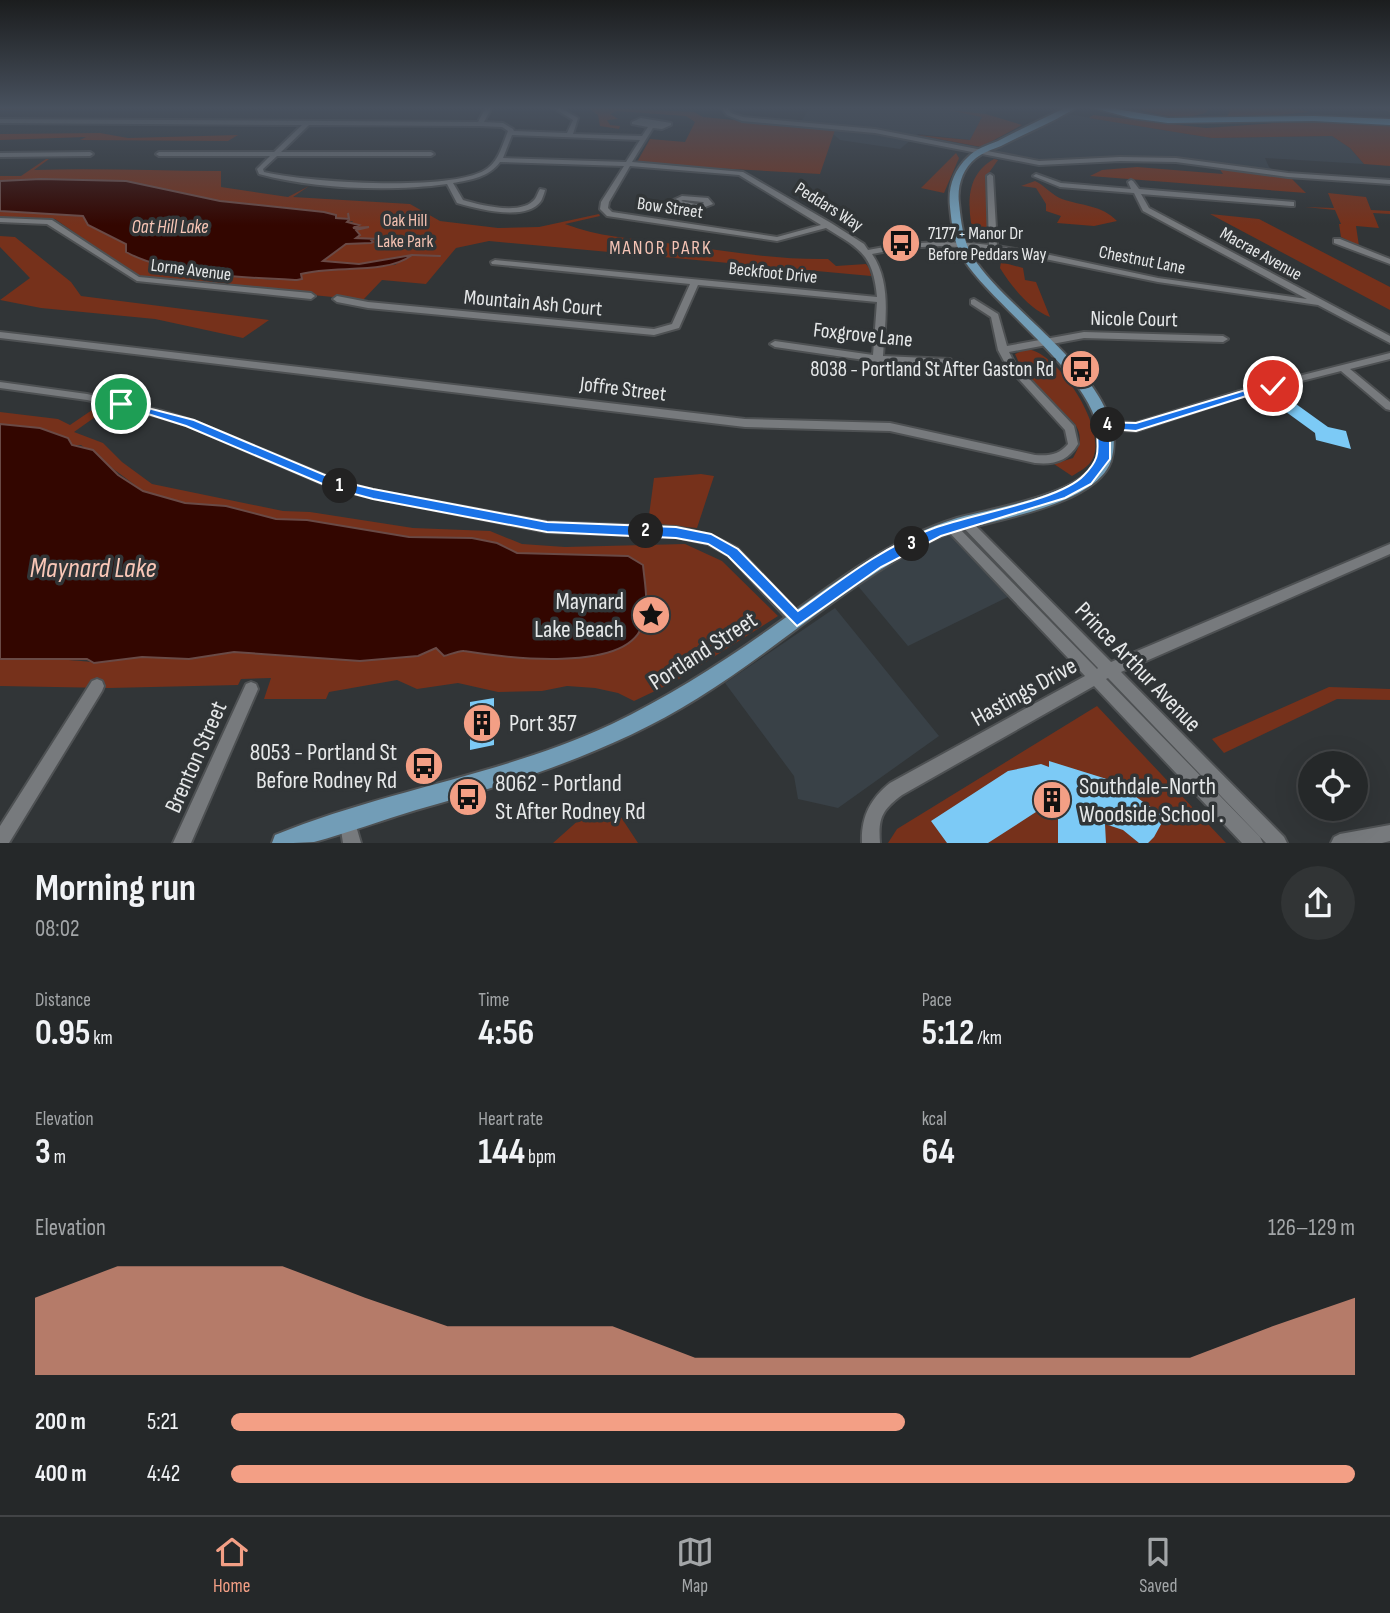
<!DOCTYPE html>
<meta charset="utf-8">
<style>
body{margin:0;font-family:"Sofia Sans Condensed",sans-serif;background:#313435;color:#f1f3f6;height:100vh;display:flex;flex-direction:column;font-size:26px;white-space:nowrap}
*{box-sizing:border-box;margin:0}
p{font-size:23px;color:#a3a6a8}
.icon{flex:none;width:38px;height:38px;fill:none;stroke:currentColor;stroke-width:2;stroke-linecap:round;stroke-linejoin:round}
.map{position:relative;height:843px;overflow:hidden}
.details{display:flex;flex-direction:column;background:#252829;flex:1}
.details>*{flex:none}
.fabs{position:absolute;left:1298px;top:751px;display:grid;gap:14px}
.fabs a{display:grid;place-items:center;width:70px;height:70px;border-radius:50%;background:#252829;box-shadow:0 7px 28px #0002,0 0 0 2px #424446;font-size:35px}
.pin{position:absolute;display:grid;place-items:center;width:60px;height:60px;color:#fff;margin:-30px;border:4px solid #fff;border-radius:50%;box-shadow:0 2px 7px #0007}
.km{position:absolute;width:35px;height:35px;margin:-18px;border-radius:50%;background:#222;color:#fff;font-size:19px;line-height:35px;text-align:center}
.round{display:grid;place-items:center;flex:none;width:74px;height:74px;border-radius:37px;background:#313435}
.summary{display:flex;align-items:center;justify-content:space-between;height:119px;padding:0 35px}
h1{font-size:38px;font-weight:700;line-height:52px}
.metrics{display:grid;grid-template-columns:repeat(3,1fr);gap:10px;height:119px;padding:7px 35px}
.metrics div{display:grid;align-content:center}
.metrics b{font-size:35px;font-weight:700}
.metrics small{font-size:19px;font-weight:400}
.metrics p{font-size:19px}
.chart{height:196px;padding:14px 35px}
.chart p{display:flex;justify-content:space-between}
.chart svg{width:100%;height:126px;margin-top:7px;fill:#f39f85;opacity:.7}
ul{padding:0 35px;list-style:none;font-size:23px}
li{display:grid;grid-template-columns:112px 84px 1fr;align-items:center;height:52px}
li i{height:18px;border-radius:9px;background:#f39f85}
.tabs{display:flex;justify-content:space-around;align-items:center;height:98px;border-top:2px solid #424446;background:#252829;font-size:19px;color:#a3a6a8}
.tabs a{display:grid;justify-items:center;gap:4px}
.tabs .on{color:#f39f85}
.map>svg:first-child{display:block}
.built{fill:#394147}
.green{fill:#76311b}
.water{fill:#330600;stroke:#694a46;stroke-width:2}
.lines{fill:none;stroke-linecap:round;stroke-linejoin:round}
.stream{stroke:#694a46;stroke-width:2}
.building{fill:#7ccaf6}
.minor-casing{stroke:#4e5153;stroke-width:4}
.major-casing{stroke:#4e5153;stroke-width:4}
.highway-casing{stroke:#4e5153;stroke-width:3}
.minor{fill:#777a7d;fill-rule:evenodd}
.major{fill:#729db7;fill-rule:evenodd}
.highway{fill:#6eb5dd;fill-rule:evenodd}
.route{fill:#1a73e8;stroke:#fff;stroke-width:2}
.labels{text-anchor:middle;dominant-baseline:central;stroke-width:7;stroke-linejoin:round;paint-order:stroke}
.far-street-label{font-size:18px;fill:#e6e8e9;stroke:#313537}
.far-park-label{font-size:18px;fill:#f1bfaf;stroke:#313537}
.far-poi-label{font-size:18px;fill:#e6e8e9;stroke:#313537;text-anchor:start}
.far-water-label{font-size:19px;font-style:italic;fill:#f9c7b7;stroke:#313537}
.far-neighbourhood-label{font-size:19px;letter-spacing:2px;fill:#f5c4b5;stroke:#313537}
.street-label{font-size:21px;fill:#e6e8e9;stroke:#313537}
.poi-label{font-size:21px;fill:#e6e8e9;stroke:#313537;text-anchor:end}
.near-poi-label{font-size:24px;fill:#e6e8e9;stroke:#313537;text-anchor:start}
.near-street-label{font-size:24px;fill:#e6e8e9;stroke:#313537}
.near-water-label{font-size:28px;font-style:italic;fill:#f9c7b7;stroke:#313537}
</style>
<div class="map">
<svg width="1390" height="843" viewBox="0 0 1390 843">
<rect width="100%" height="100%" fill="#313537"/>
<path class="built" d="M810,107H989L970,140L918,134L900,149L840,140L833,134L834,130L802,126L800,123Z
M1067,114L1212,138L1332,136L1350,148L1364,164L1265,158L1269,167L1276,173L1156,158L1039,161L987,153Z
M951,527L1016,593L908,646L853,580Z
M835,608L939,736L838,808L798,799L794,776L725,683Z"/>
<path class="green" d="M0,107H199L0,110Z
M587,107L694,112L703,117L835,130L820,174L641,164L637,162L650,139L685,142L695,122L686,116L617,111L610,114L618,119L607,120L610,125L620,126L619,129L600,126L598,115Z
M1132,107H1208L1207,112C1184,122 1155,115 1132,107Z
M1226,107H1285L1310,112L1236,119L1227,117L1230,111Z
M948,110L986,114L1022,125L981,147L917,135L970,140L982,117Z
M1093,115L1206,128L1316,120L1390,126V166L1364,164L1350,148L1332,136L1212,138L1089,118Z
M100,133L128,138L238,135L228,141L80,140L86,137L0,140V134Z
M956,153L959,158L944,193L921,188Z
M46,159H49L34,170C97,168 158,171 221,171V187L288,197L309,186L293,197L410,204L440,221L498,228L539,227L599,214L600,216L565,224C598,237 631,238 666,243C720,250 773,260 828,259L836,266L866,264L872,272L870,271L871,276L489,241L456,248L426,284L382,280L363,300L140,278L55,219L0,218V211L83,216L88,225L126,244V252C165,274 251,280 299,280L301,274L328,267L395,265L410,255C384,263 351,269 323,261L346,244L380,239L356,238L359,235L356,230L368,227L354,228L356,224L350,225L353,221L347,222L349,219L336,218L324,212L220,201L126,181H0V176H21Z
M994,159L998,160L988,174V230L978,235L990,241L974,239C968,210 963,176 994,159Z
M1137,167L1223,174L1219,168L1291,178L1306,193L1090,176L1102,170Z
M1035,181C1044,185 1053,196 1062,199C1082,206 1102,205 1117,221L1094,226L1057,223L1061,216L1046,211V204L1036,188L1021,186Z
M1328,193L1366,197L1371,210L1390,211V214L1373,213L1379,228L1356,226L1359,246L1341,237L1339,224H1341L1335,210L1305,207L1334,208Z
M1210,214L1259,219L1390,287V310Z
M0,236L15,237L71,282L81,296L269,320L243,338L155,319L41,308L0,300L30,278L0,247Z
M1001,262L1023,268L1025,280L1036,282L1050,317C1029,309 1012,287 1000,268Z
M1027,349C1058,352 1107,428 1093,458C1089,467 1080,471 1072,476L1054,464L1073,458C1080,445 1083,437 1075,424L1023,372L1015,354Z
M95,408L105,410L74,432L103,443L122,462L152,484L283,511L310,512L413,528L490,531L522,544L565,547L685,544L722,561L778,616L674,682L634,701L618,693L595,688L567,686L542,691L498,692L458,683L417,689L397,680L329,692L326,699H264L271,678L241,679L238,685L109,688L0,686V659C10,657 88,660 94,663L142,657L189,659L234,652L360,661L418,656L436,648L444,656C450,655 460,650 464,651C505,657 617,674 641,628C652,607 645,586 643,565L631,558L517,553L497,543L472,538L409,537L307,520L276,519L226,506L185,503L143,491L81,445H72L68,438L40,428L0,424V412L58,419L70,425Z
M701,474L714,476L697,528L648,523L654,478Z
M1329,687L1390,689V700L1337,699L1224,753L1212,739Z
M1097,706L1226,843H888L897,829Z
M615,808L638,843H553L581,818Z"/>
<path class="water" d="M41,179L126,181L220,201L324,212L336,215V218L349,219L348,213L349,220L347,222L359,225L353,228L369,227L356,230L360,235L356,238L381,239H370L373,242L371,243L346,244L323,261L359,264L412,255C386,275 335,265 301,274L302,279L297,280C248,278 167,275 126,252V244L88,225L83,216L0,211V181Z
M0,424L40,428L68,438L72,445L93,450L118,475L143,491L185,503L226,506L276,519L307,520L409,537L472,538L497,543L517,553L628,556L643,565C645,586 649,601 643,623C630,675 501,657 464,651C460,650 449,655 444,656L436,648L418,656L360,661L234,652L189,659L142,657L94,663L87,659H0Z"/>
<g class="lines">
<path class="stream" d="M1386,107L1383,108L1390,111
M412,255L440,256"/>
</g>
<path class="building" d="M1296,404L1328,427L1346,431L1351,449L1316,440L1315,433L1282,409Z
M494,698V745L470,750V702Z
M1049,761L1126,785V790L1165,817L1154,837L1148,843H1139L1123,830L1105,824L1106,843H1058V807L1036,812L988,843H947L931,821L1008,771L1041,764L1049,767Z"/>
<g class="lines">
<g class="minor-casing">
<path id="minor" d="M486,107H492L484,122L503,123L513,129L514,131L567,133L573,120L552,107H559L578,118L573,134L642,136L648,127L632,124V122L641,118L671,123V125L662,129L653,128L632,162L743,172L831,223L864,244L868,250C909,242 948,240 989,245L987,176L990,174L993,176L997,246L1050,255L1158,278L1307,299L1143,211L1134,193L1060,187L1033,176L1036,174L1061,183L1131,189L1128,182L1131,180L1133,181L1139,189L1294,202V206H1291L1141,194L1149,208L1390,336V343L1318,305L1158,282L1050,260L977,248L940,246L904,248L872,254C892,283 885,322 883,356L950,359L952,361L947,364L878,362L775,347L770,344L775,341L873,355L877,302L698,285L679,328L654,335L368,308L337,302L333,299L337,296L368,302L654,329L672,324L690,284L492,264L491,262L495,260L877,297C873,254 860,249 826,228L777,241L607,216L600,209L601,202L624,166L500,162C489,177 471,180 453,183L463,200C480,205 522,216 535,199C537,196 538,192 540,189L545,190C545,191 542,200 541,201C526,222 478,209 457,203L447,184C390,192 314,189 259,174L257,169L270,156H159L156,154L159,152H274L302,125L0,123V119L478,122ZM309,125L480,126L502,127L508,131C503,143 499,160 488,168C456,193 304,182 264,172L263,169L277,156H431L434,154L431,152H281ZM512,135L640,140L626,162L503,158ZM630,166L739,175L821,225L777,237L612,212L608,208L609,202Z
M721,107H727L731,113L743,117L875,129L1039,161L1120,157L1176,158L1288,173L1390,180V184L1288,177L1176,162L1120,161L1039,165L875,133L742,121L727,115Z
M0,153L90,152L93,154L90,156L0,157Z
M682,196L708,198L713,204L700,209L669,202ZM683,200L703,202L704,203L700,205L681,201Z
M0,218L52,220L139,277L311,293L315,296L311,299L137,281L47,224L0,222Z
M1334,239H1340L1390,259V264L1334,243Z
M974,299L998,314L1007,346L1084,332L1223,336L1228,339L1223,342L1084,338L1009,352L1015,364L1074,426L1078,444C1068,461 1054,465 1035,463L890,431L745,427L0,338V332L745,419L890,423L1035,455C1049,456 1059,455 1068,444L1065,430L1006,365L998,350L991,317L971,304V300Z
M1390,353V359L1350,369L1390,402V410L1386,409L1341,371L1250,394L1136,431L1104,429L1099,425L1104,421L1136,423L1243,390Z
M0,382L87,394L162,411L194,421L339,481L373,490L547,522L676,527L711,535L737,548L802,616L804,620L802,624L797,626L792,624L729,556L708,544L676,537L547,532L373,498L332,488L186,425L156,416L87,400L0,388Z
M965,517L969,519L1111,662L1390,544V554L1121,672L1284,837L1287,843H1266L1108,678L1106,679L1260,837L1263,843H1242L1094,686L902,795C882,810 878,818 880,843H862C861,817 870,799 890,783L1085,676L947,530L945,527L947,524L951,522L955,524L1097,669L1098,668L961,525L959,522L961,519Z
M97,679L102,681L104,686L102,691L9,843H0V826L92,681Z
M251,682L256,684L258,689L191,843H173L246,684Z
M343,815L354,819L361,843H343L341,830L337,829L335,823L337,817Z
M1390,825V841L1382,843H1331L1334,837L1340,834Z"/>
</g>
<g class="major-casing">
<path id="major" d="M1067,107H1077C1054,122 1026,133 1001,146C993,149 982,153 976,158C962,169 957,187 959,203C961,222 963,241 973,257C1007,313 1134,387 1111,461C1096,505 993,520 953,532C942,535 931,541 921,546C842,588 774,651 698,698C610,753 515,782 416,810C382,820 348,833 314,842C301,843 285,843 272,843L275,835C384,790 504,775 612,724C670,696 725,661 778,623C821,593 864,559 912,536C926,529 941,523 957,518C989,509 1082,495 1096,461C1123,395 996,311 964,260C954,244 952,226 950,207C948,188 953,171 968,157C975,149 988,145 998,141C1021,129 1044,118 1067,107Z"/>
</g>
<g class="highway-casing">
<path id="highway" d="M1090,107H1105L1168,118L1314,116L1390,119V125L1314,121L1168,123L1131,118Z"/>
</g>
<use href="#minor" class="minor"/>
<use href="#major" class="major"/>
<use href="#highway" class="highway"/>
</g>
<linearGradient id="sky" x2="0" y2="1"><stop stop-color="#1b1d1e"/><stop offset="0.48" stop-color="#48515e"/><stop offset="1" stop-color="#48515e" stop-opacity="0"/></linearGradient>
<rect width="1390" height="225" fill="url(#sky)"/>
<path class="route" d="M1269,383L1278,386L1136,431L1110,429V459L1091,484L1065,498L941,536L881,567L797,626L728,556L708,544L676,538L547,532L373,499L332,488L186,426L116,404L121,401L194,420L339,481L373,489L547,522L676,527L711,534L738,549L798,611C841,580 884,546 934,528C970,514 1060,501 1084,475C1107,452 1092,445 1100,422L1136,423Z"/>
<defs>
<g id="bus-disc" transform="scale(2.0125)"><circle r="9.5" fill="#f39f85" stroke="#313537"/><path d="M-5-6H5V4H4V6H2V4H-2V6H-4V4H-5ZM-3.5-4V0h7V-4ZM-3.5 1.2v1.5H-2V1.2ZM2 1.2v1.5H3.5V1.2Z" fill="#111"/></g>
<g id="sight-disc" transform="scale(2.0125)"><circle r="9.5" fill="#f39f85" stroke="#313537"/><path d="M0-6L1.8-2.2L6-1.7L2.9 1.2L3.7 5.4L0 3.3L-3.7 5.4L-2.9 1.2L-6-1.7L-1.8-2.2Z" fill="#111"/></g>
<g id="building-disc" transform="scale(2.0125)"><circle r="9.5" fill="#f39f85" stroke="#313537"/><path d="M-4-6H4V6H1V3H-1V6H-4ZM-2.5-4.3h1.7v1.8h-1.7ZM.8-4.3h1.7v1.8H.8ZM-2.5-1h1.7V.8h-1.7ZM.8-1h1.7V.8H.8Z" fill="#111"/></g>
</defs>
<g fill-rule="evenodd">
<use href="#bus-disc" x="901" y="243"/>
<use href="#bus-disc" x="1081" y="369"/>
<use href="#sight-disc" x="651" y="615"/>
<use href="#building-disc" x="482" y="723"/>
<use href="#bus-disc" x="424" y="766"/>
<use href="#bus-disc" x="468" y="797"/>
<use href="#building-disc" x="1052" y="800"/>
</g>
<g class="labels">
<g class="far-street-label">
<text transform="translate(829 207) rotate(32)">Peddars Way</text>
<text transform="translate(670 208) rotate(8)">Bow Street</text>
<text transform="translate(1261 254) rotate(29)">Macrae Avenue</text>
<text transform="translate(1142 260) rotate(11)">Chestnut Lane</text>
<text transform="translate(191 270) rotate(7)">Lorne Avenue</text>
<text transform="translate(773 273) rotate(6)">Beckfoot Drive</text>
</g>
<g class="far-park-label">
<text x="405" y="220">Oak Hill<tspan x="405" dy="21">Lake Park</tspan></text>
</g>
<g class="far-poi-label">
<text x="928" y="233">7177 - Manor Dr<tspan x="928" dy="21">Before Peddars Way</tspan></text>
</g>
<g class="far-water-label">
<text x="170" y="227">Oat Hill Lake</text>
</g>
<g class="far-neighbourhood-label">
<text x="661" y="248">MANOR PARK</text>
</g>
<g class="street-label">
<text transform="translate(533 303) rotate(5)">Mountain Ash Court</text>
<text transform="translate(1134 319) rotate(1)">Nicole Court</text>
<text transform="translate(863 335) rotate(6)">Foxgrove Lane</text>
<text transform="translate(623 389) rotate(7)">Joffre Street</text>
</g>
<g class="poi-label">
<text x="1054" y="369">8038 - Portland St After Gaston Rd</text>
</g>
<g class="near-poi-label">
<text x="624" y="601" text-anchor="end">Maynard<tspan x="624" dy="28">Lake Beach</tspan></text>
<text x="509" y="723">Port 357</text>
<text x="397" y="752" text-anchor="end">8053 - Portland St<tspan x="397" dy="28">Before Rodney Rd</tspan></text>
<text x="495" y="783">8062 - Portland<tspan x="495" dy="28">St After Rodney Rd</tspan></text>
<text x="1079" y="786">Southdale-North<tspan x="1079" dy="28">Woodside School .</tspan></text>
</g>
<g class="near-street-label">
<text transform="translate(703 651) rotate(-33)">Portland Street</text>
<text transform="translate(1138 667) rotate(46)">Prince Arthur Avenue</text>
<text transform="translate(1024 692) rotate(-29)">Hastings Drive</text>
<text transform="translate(196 757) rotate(-66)">Brenton Street</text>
</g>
<g class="near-water-label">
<text x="93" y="568">Maynard Lake</text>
</g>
</g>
</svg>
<div class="fabs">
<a><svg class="icon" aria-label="locate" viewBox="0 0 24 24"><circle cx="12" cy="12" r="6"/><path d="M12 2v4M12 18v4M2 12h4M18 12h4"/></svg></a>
</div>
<div class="pin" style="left:121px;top:404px;background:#1e9e55"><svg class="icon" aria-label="arrive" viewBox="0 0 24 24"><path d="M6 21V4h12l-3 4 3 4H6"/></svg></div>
<div class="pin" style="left:1273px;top:386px;background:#d93025"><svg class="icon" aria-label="check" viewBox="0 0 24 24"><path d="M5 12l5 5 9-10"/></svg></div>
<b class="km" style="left:340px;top:486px">1</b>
<b class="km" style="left:646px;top:531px">2</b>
<b class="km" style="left:912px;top:544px">3</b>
<b class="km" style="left:1108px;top:425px">4</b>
</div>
<section class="details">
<div class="summary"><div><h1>Morning run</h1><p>08:02</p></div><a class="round"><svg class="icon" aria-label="share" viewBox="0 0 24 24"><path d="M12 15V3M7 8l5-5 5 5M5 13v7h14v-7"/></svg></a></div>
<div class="metrics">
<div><p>Distance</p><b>0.95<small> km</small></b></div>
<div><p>Time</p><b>4:56</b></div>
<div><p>Pace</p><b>5:12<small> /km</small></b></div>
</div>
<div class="metrics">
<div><p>Elevation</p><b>3<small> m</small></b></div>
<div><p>Heart rate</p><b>144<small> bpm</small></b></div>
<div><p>kcal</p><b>64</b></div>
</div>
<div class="chart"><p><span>Elevation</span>126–129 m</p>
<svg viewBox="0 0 160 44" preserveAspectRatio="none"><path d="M0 44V17L10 6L20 6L30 6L40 17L50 27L60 27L70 27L80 38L90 38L100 38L110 38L120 38L130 38L140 38L150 27L160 17V44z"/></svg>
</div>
<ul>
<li><b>200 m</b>5:21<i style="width:60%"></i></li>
<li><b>400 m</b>4:42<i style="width:100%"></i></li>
</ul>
</section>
<nav class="tabs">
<a class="on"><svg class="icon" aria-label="home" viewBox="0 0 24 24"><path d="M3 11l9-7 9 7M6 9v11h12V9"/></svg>Home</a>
<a><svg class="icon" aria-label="map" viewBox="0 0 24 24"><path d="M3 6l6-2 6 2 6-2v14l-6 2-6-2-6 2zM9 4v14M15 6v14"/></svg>Map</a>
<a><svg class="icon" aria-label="saved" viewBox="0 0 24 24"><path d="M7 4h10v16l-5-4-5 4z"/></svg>Saved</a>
</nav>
